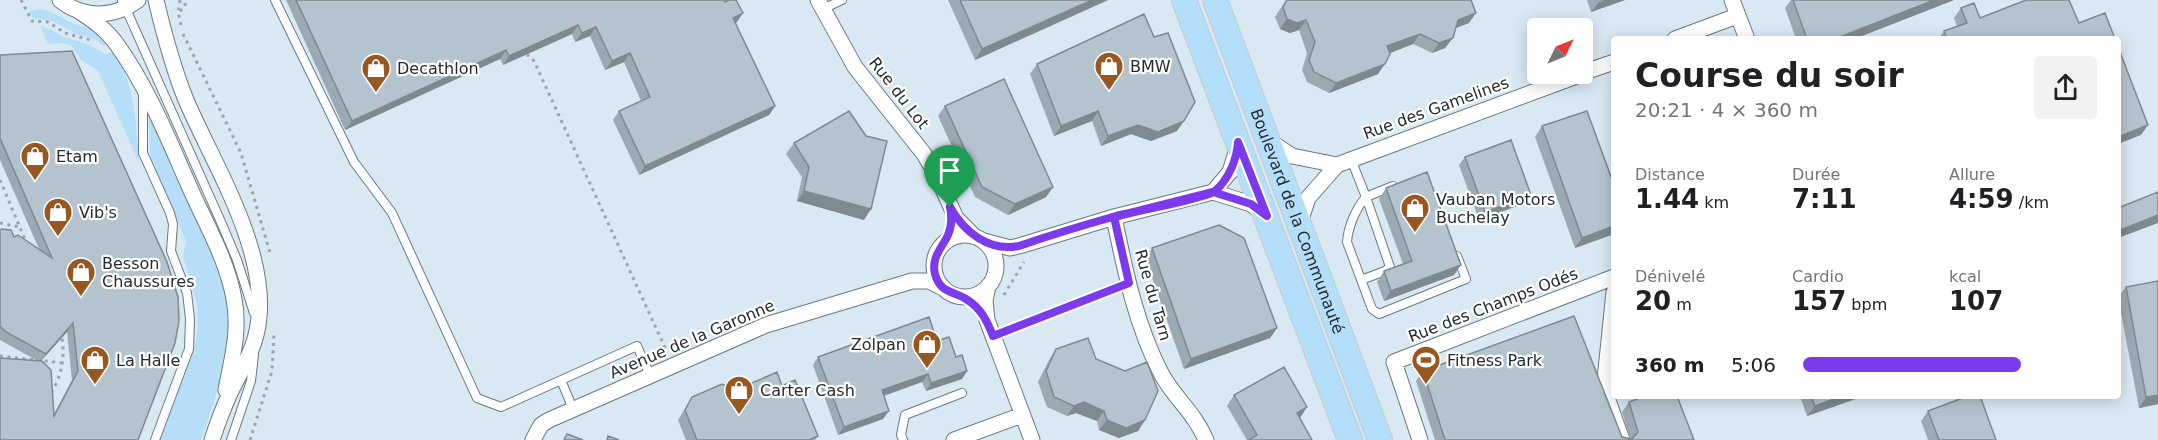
<!DOCTYPE html>
<html lang="fr">
<meta charset="utf-8">
<style>
body{margin:0;font-family:"DejaVu Sans",sans-serif;background:#f2f2f2;color:#202124;height:100vh;display:flex;flex-direction:column;font-size:22px;white-space:nowrap}
*{box-sizing:border-box;margin:0}
p{font-size:20px;color:#757577}
.icon{flex:none;width:33px;height:33px;fill:none;stroke:currentColor;stroke-width:2;stroke-linecap:round;stroke-linejoin:round}
.map{position:relative;flex:1;overflow:hidden}
.sheet{position:absolute;left:1611px;top:36px;width:510px;height:363px;display:flex;flex-direction:column;background:#fff;border-radius:6px;box-shadow:0 3px 15px #0003}
.sheet>*{flex:none}
.needle{width:39px;rotate:47deg}
.tools{position:absolute;left:1527px;top:18px;display:grid;gap:12px}
.tools a{display:grid;place-items:center;width:66px;height:66px;border-radius:6px;background:#fff;box-shadow:0 3px 15px #0003;font-size:30px}
.pin{position:absolute;display:grid;place-items:center;width:51px;height:51px;color:#fff;margin:-62px -26px;border-radius:50% 50% 50% 0;rotate:-45deg;box-shadow:0 0 6px #0007}
.pin .icon{rotate:45deg}
.round{display:grid;place-items:center;flex:none;width:63px;height:63px;border-radius:6px;background:#f2f2f2}
.summary{display:flex;align-items:center;justify-content:space-between;height:102px;padding:0 24px}
h1{font-size:33px;font-weight:800;line-height:45px}
.stats{display:grid;grid-template-columns:repeat(3,1fr);gap:9px;height:102px;padding:6px 24px}
.stats div{display:grid;align-content:center}
.stats b{font-size:26px;font-weight:800}
.stats small{font-size:16px;font-weight:400}
.stats p{font-size:16px}
ul{padding:0 24px;list-style:none;font-size:20px}
li{display:grid;grid-template-columns:96px 72px 1fr;align-items:center;height:45px}
li i{height:15px;border-radius:8px;background:#7c3aed}
.map>svg:first-child{display:block}
.green{fill:#b6def8}
.lines{fill:none;stroke-linecap:round;stroke-linejoin:round}
.service-casing{stroke:#6a7983;stroke-width:10}
.minor-casing{stroke:#6a7983;stroke-width:17}
.primary-casing{stroke:#c6c8c9;stroke-width:26}
.path{stroke:#98a6ae;stroke-width:3;stroke-dasharray:3 4.5;stroke-linecap:butt}
.service{stroke:#fff;stroke-width:8}
.minor{stroke:#fff;stroke-width:15}
.primary{stroke:#b4dffa;stroke-width:24}
.wall{fill:#9ba9b2;fill-rule:evenodd}
.shaded-wall{fill:#7e8991}
.building{fill:#b4c4cf;stroke:#7e8991;stroke-width:1.5}
.route-casing{stroke:#fff;stroke-width:12}
.route{stroke:#7c3aed;stroke-width:8}
.labels{text-anchor:middle;dominant-baseline:central;stroke-width:4.5;stroke-linejoin:round;paint-order:stroke}
.poi-label{font-size:16px;fill:#242a2f;stroke:#fff;text-anchor:start}
.street-label{font-size:16px;fill:#242a2f;stroke:#fff}
</style>
<div class="map">
<svg width="2158" height="440" viewBox="0 0 2158 440">
<rect width="100%" height="100%" fill="#d8e9f4"/>
<path class="green" d="M39,9L49,11L72,23L92,29L108,43L104,46L96,40L76,34L52,21L33,18L29,11Z
M40,26C55,29 57,35 67,38C83,43 90,44 105,54L114,52C136,88 136,122 139,163L98,71L81,60L72,46L64,43L48,44Z
M149,110C170,156 193,202 211,249C219,269 227,289 229,310C233,348 214,404 201,440H160L192,356L198,330L197,304L183,257L186,241L150,156Z"/>
<g class="lines">
<g class="service-casing">
<path id="service" d="M122,0L221,222L237,260L254,313
M275,0L354,162L392,213L477,398L501,407L637,346L650,375
M823,9L842,0
M143,93V153L170,213L173,224L171,251L187,293L190,319L189,349L155,440
M1351,159L1366,197L1393,186
M1366,197C1356,208 1348,227 1347,242L1372,309L1379,314L1466,279L1457,256
M1361,280L1385,271L1390,267L1366,197
M993,336L1129,283
M561,380L573,409
M231,440L251,381L254,355
M903,440L901,435L905,415L962,393"/>
</g>
<g class="minor-casing">
<path id="minor" d="M60,0C84,19 114,18 138,0
M156,0C164,34 173,68 186,100C215,168 275,260 256,335C251,356 239,374 230,393C223,409 217,424 212,440
M818,0L855,67L924,154L937,176L956,218L975,237
M1732,0L1747,39
M77,10C93,20 107,30 118,46C150,91 171,146 194,197C209,229 228,264 234,299C240,330 232,359 226,390
M1675,39L1737,16
M1582,73L1614,62
M1268,140L1292,156L1337,165L1308,198L1299,225
M1337,165L1582,74
M1213,192L1230,172L1238,146
M1114,217C1125,271 1136,326 1162,375C1176,400 1194,412 1206,440
M934 266a31 31 0 1 1 62 0a31 31 0 1 1-62 0Z
M984,241L1010,248L1019,246L1114,217L1213,192L1251,204L1264,214
M988,286L985,301L987,320L1032,440
M1614,292L1604,389L1622,440
M533,440L541,425L549,420L766,325L912,281H929L943,288
M954,440L1022,415
M1420,440L1394,362L1614,277"/>
</g>
<g class="primary-casing">
<g id="primary">
<path d="M1184,0L1350,440"/>
<path id="s1" d="M1215,0L1380,440"/>
</g>
</g>
<path class="path" d="M21,0L32,21L48,22L65,33L90,40
M180,0L178,12L181,25
M180,11L185,7V0
M183,34L241,153L270,253
M527,54L534,61L667,352
M0,180L26,242
M0,223L19,227
M1004,295L1024,262
M0,356L63,363
M51,392C62,377 66,353 61,335
M250,440L272,371L274,334"/>
<use href="#service" class="service"/>
<use href="#minor" class="minor"/>
<use href="#primary" class="primary"/>
</g>
<path class="wall" d="M286,0H725L737,22L735,23L775,106L769,115L639,175L613,120L619,111L641,101L624,62L605,70L590,36L575,42L572,34L503,65L500,59L345,130Z
M948,0H1108L975,60Z
M1286,0L1469,23L1455,28L1445,48L1432,53L1413,44L1390,53L1378,74L1329,93L1307,82L1302,70L1307,53L1299,30L1290,33L1280,29L1275,17Z
M1587,0H1625L1591,12Z
M1791,0H1954L1854,39H1796L1785,8Z
M1961,8L1980,18L2079,23L2115,39H1939L1944,31L1957,26L1954,18Z
M0,55L138,440H0L38,361L0,340V230L39,249L0,160ZM67,332L72,380L54,414L41,361Z
M1037,64L1177,131L1151,141L1131,134L1101,146L1092,121L1054,136L1030,74Z
M945,106L1053,187L1046,197L1008,215L975,197L938,116Z
M1542,126L1614,234L1575,248L1535,137Z
M794,143L864,220L797,201L802,177L786,154Z
M1465,157L1531,195L1525,203L1479,220L1459,165Z
M1386,188L1454,275L1384,301L1377,282L1384,271L1403,264L1379,199Z
M1152,248L1277,328L1270,338L1184,369L1145,258Z
M2126,287L2158,404L2139,408L2118,297Z
M937,341L956,357L967,371L962,379L926,391L922,382L884,396L883,419L838,435L813,365L818,357Z
M1056,349L1096,359L1145,420L1138,431L1119,438L1099,430L1097,421L1076,413L1067,416L1047,407L1038,382L1049,360Z
M1423,371L1630,439L1622,412L1629,402L1694,440H1435L1416,381Z
M782,386L818,436L815,440H686L678,420L692,397L736,390Z
M1234,395L1299,418L1312,440H1247L1227,406Z
M1800,396H1864L1807,416Z
M1928,411L1996,440H1928L1921,421Z"/>
<path class="shaded-wall" d="M1092,0H1108L975,60L982,49Z
M1604,0H1625L1591,12L1599,2Z
M1934,0H1954L1854,39H1835Z
M743,13L737,22L727,27L733,18Z
M1476,13L1469,23L1451,30L1458,20Z
M1287,19L1306,20L1299,30L1290,33L1280,29Z
M578,25L572,34L503,65L509,56Z
M596,27L590,36L575,42L582,33Z
M1420,34L1413,44L1380,57L1387,46Z
M1453,38L1445,48L1432,53L1439,43Z
M506,50L500,59L345,130L352,121Z
M630,53L624,62L605,70L612,61Z
M1385,64L1378,74L1329,93L1336,83Z
M775,106L769,115L639,175L645,166Z
M1098,111L1092,121L1054,136L1061,126Z
M1184,121L1177,131L1151,141L1131,134L1101,146L1108,136L1138,125Z
M2148,125L2141,135L2118,144V137Z
M1053,187L1046,197L1008,215L1015,204Z
M804,191L871,209L864,220L797,201Z
M1531,195L1525,203L1479,220L1485,212Z
M2158,215V223L2118,238V231Z
M1614,226V234L1575,248L1582,238Z
M1461,265L1454,275L1384,301L1391,291Z
M73,323L67,332L40,362L46,354Z
M1277,328L1270,338L1184,369L1191,359Z
M967,371L962,379L926,391L931,383Z
M928,374L922,382L877,398L882,390Z
M2158,395V404L2139,408L2146,397Z
M1842,396H1864L1807,416L1815,406Z
M1084,402L1104,411L1097,421L1076,413L1067,416L1074,406Z
M1307,407L1300,418L1297,413Z
M889,411L883,419L838,435L844,427Z
M1107,420H1145L1138,431L1119,438L1099,430Z"/>
<path class="building" d="M296,0H725V2L729,0H736L743,13L733,18L775,106L645,166L619,111L650,97L630,53L612,61L596,27L582,33L578,25L509,56L506,50L352,121Z
M960,0H1092L982,49Z
M1287,0H1471L1476,13L1458,20L1453,38L1439,43L1420,34L1387,46L1390,54L1385,64L1336,83L1314,72L1309,60L1315,42L1306,20L1297,23L1287,19L1283,7Z
M1793,0H1934L1835,39H1807Z
M2026,0H2069L2079,23L2105,13L2115,39H1947L1944,31L1967,23L1961,8L1974,3L1980,18Z
M1144,14L1154,37L1168,33L1195,102L1184,121L1158,132L1138,125L1108,136L1098,111L1061,126L1037,64Z
M2118,47L2148,125L2118,137Z
M72,51L167,262L178,297L179,321L175,343L138,440H0V358L42,361L51,370L54,416L78,371L73,323L46,354L6,332L0,326V230L2,229L11,230L14,237L18,235L52,258L0,138V55Z
M1004,79L1053,187L1015,204L982,187L945,106Z
M849,111L866,136L887,141L871,209L804,191L809,167L794,143Z
M1587,111L1614,185V226L1582,238L1542,126Z
M1511,140L1531,195L1485,212L1465,157Z
M1427,172L1461,265L1391,291L1384,271L1412,261L1386,188Z
M2158,192V215L2118,231V208Z
M1219,225L1244,238L1277,328L1191,359L1152,248Z
M2158,281V395L2146,397L2126,287Z
M1574,316L1622,437L1632,439L1638,432L1629,402L1645,396H1677L1694,440H1445L1423,371Z
M929,317L937,341L949,337L956,357L962,355L967,371L931,383L928,374L882,390L889,411L844,427L818,357Z
M1088,338L1096,359L1125,371L1147,362L1158,391L1145,420L1126,428L1107,420L1104,411L1084,402L1074,406L1054,397L1046,371L1056,349Z
M1284,367L1307,407L1297,413L1312,440H1249L1257,435L1234,395Z
M777,372L782,386L795,380L818,436L809,440H697L685,410L692,397L722,384L736,390Z
M1811,396H1842L1815,406Z
M1968,396H1980L1996,440H1939L1928,411Z
M567,434L583,440H564Z
M608,436L619,440H607Z"/>
<g class="lines">
<g class="route-casing">
<path id="route" d="M950,207C952,217 952,226 948,235C942,248 931,257 935,274C940,293 953,291 966,299C981,308 987,321 993,336L1129,283L1114,217L1213,192L1251,204L1267,216L1238,142C1237,159 1229,179 1215,191C1207,198 1132,212 1116,216C1084,225 1051,235 1019,246C989,252 964,232 950,207"/>
</g>
<use href="#route" class="route"/>
</g>
<defs>
<g id="shop-pin" transform="scale(1.5)"><path d="M0 17L-7.5 6A9.5 9.5 0 1 1 7.5 6Z" fill="#975720" stroke="#fff"/><path d="M-5-2.5h2.3a2.7 3.5 0 0 1 5.4 0H5L5.5 6h-11ZM-1.5-2.5h3a1.5 2.3 0 0 0-3 0Z" fill="#fff"/></g>
<g id="stadium-pin" transform="scale(1.5)"><path d="M0 17L-7.5 6A9.5 9.5 0 1 1 7.5 6Z" fill="#975720" stroke="#fff"/><path d="M0-5a6.5 5 0 1 0 0 10a6.5 5 0 1 0 0-10ZM-3.5-1.8h7v3.6h-7Z" fill="#fff"/></g>
</defs>
<g fill-rule="evenodd">
<use href="#shop-pin" x="1109" y="66"/>
<use href="#shop-pin" x="376" y="68"/>
<use href="#shop-pin" x="35" y="156"/>
<use href="#shop-pin" x="1415" y="208"/>
<use href="#shop-pin" x="58" y="212"/>
<use href="#shop-pin" x="81" y="272"/>
<use href="#shop-pin" x="927" y="344"/>
<use href="#shop-pin" x="95" y="360"/>
<use href="#stadium-pin" x="1426" y="360"/>
<use href="#shop-pin" x="739" y="390"/>
</g>
<g class="labels">
<g class="poi-label">
<text x="1130" y="66">BMW</text>
<text x="397" y="68">Decathlon</text>
<text x="56" y="156">Etam</text>
<text x="1436" y="199">Vauban Motors<tspan x="1436" dy="18">Buchelay</tspan></text>
<text x="79" y="212">Vib's</text>
<text x="102" y="263">Besson<tspan x="102" dy="18">Chaussures</tspan></text>
<text x="906" y="344" text-anchor="end">Zolpan</text>
<text x="116" y="360">La Halle</text>
<text x="1447" y="360">Fitness Park</text>
<text x="760" y="390">Carter Cash</text>
</g>
<g class="street-label">
<text transform="translate(899 93) rotate(52)">Rue du Lot</text>
<text transform="translate(1436 108) rotate(-20)">Rue des Gamelines</text>
<text stroke="none"><textPath href="#s1" startOffset="236">Boulevard de la Communauté</textPath></text>
<text transform="translate(1153 295) rotate(74)">Rue du Tarn</text>
<text transform="translate(1493 305) rotate(-21)">Rue des Champs Odés</text>
<text transform="translate(692 339) rotate(-23)">Avenue de la Garonne</text>
</g>
</g>
</svg>
<div class="tools">
<a><svg class="needle" viewBox="-14 -14 28 28"><path d="M0-13l5 13h-10z" fill="#e53935"/><path d="M0 13l5-13h-10z" fill="#757577"/></svg></a>
</div>
<div class="pin" style="left:950px;top:207px;background:#1e9e55"><svg class="icon" aria-label="arrive" viewBox="0 0 24 24"><path d="M6 21V4h12l-3 4 3 4H6"/></svg></div>
<section class="sheet">
<div class="summary"><div><h1>Course du soir</h1><p>20:21 · 4 × 360 m</p></div><a class="round"><svg class="icon" aria-label="share" viewBox="0 0 24 24"><path d="M12 15V3M7 8l5-5 5 5M5 13v7h14v-7"/></svg></a></div>
<div class="stats">
<div><p>Distance</p><b>1.44<small> km</small></b></div>
<div><p>Durée</p><b>7:11</b></div>
<div><p>Allure</p><b>4:59<small> /km</small></b></div>
</div>
<div class="stats">
<div><p>Dénivelé</p><b>20<small> m</small></b></div>
<div><p>Cardio</p><b>157<small> bpm</small></b></div>
<div><p>kcal</p><b>107</b></div>
</div>
<ul>
<li><b>360 m</b>5:06<i style="width:74%"></i></li>
</ul>
</section>
</div>
